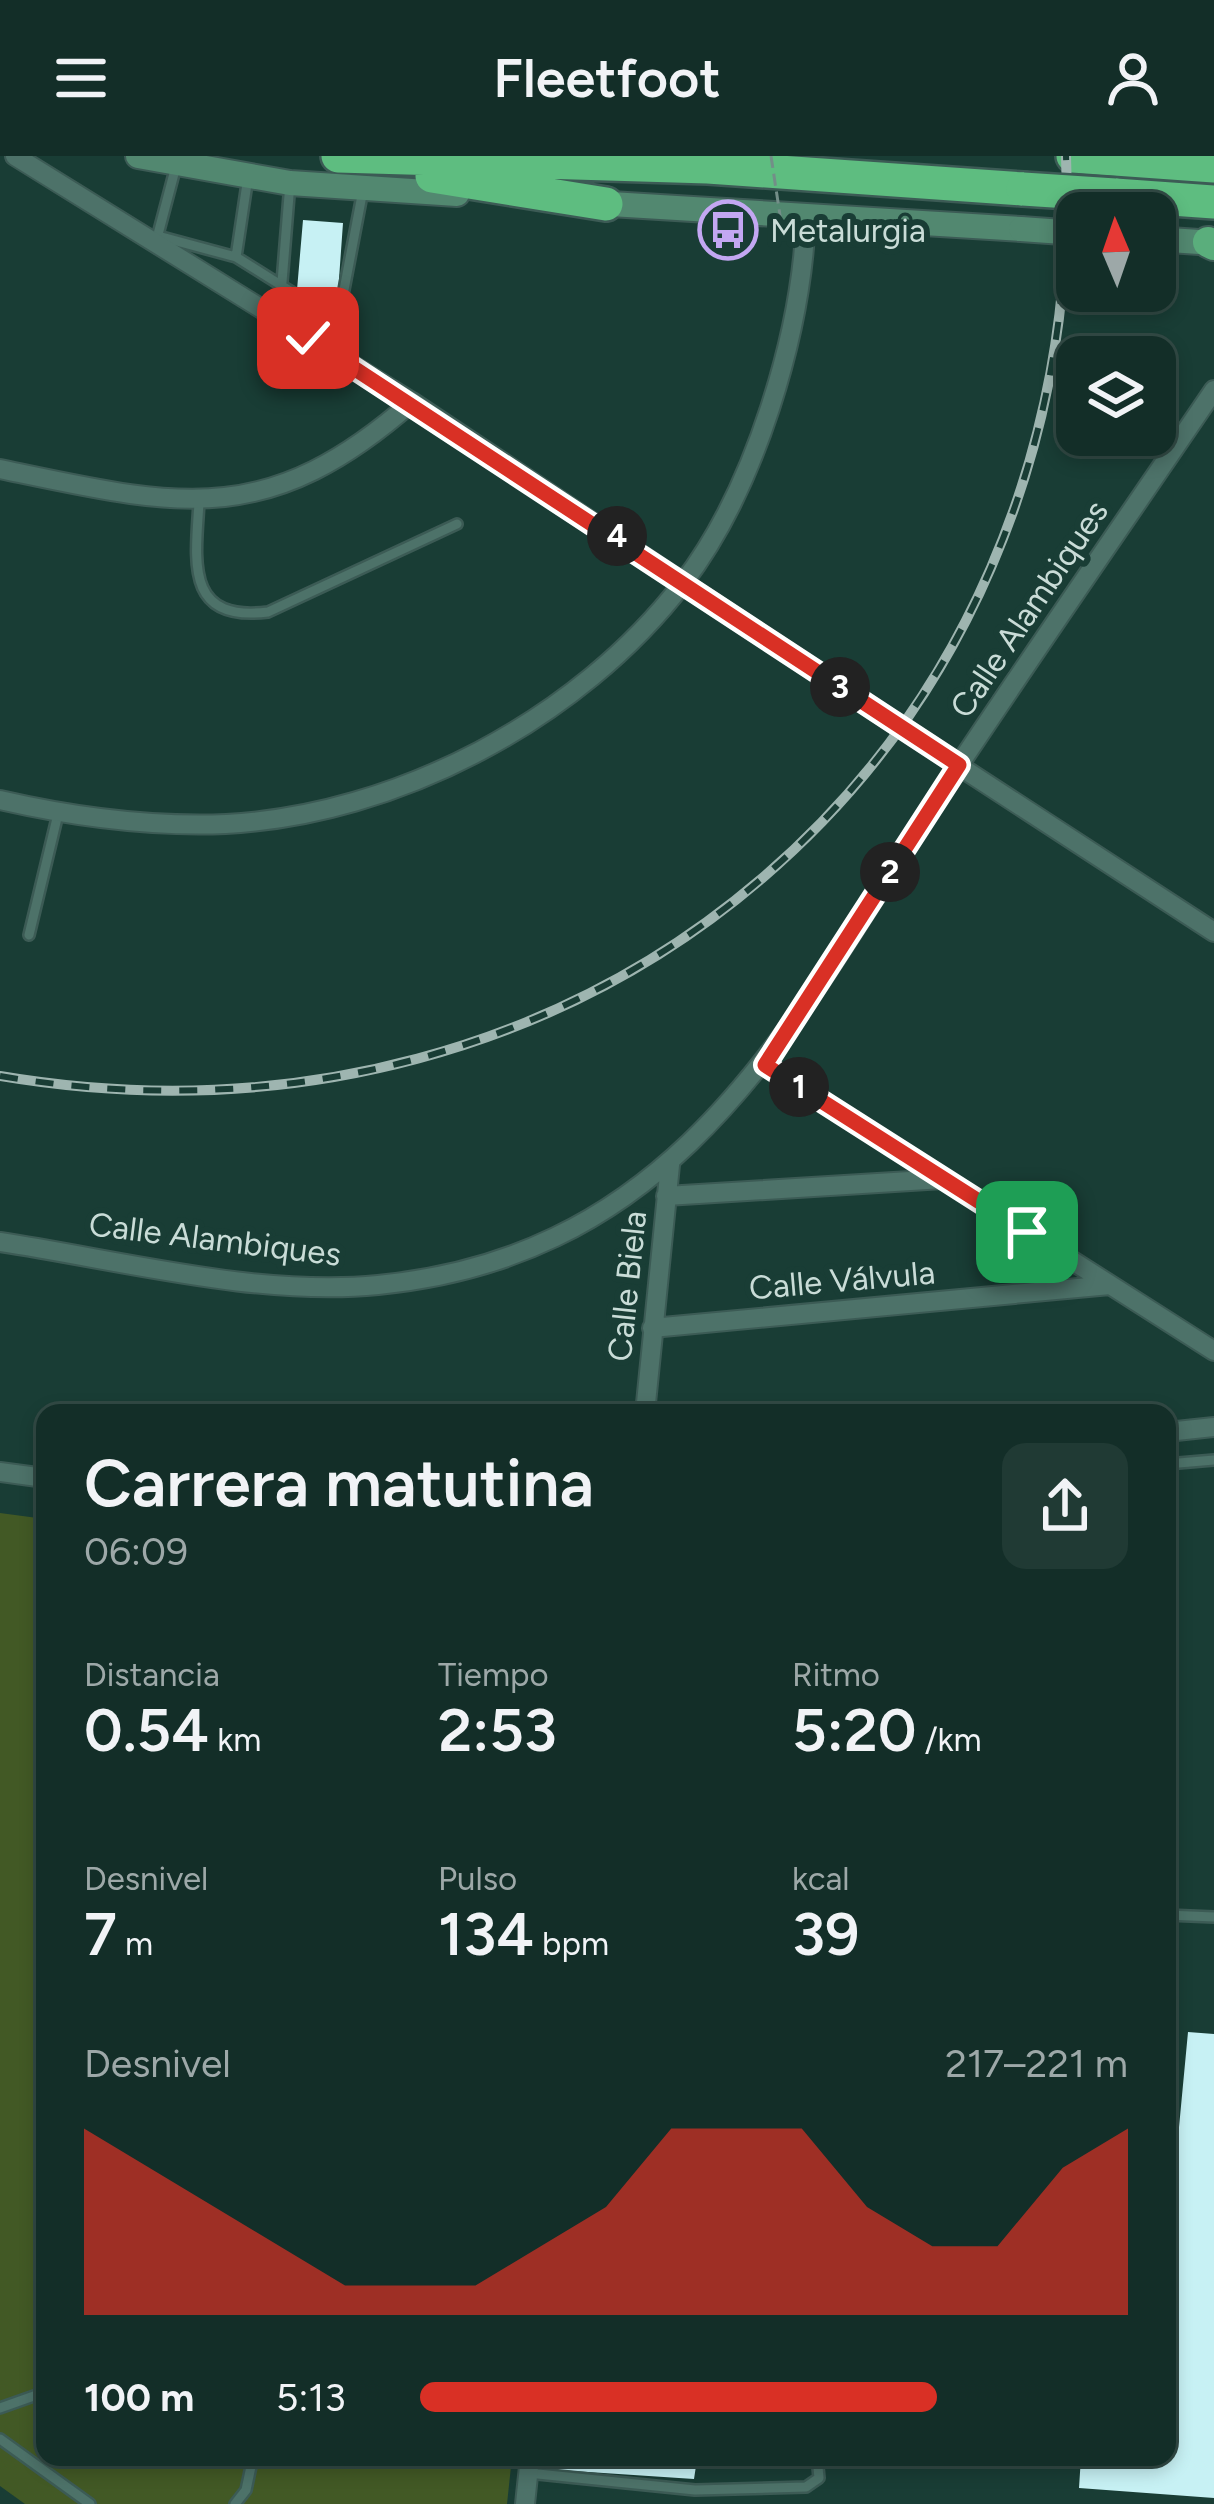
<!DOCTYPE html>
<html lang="es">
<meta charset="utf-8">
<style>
body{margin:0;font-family:Figtree,sans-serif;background:#203a34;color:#f1f3f6;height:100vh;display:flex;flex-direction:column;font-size:45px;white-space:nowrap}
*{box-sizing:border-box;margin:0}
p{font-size:39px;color:#9da8a8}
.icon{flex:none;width:66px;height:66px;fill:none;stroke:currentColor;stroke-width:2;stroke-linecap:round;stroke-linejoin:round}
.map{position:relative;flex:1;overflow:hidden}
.details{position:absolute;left:36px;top:1248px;width:1140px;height:1062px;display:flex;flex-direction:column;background:#132e28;border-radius:24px;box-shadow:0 6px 18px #0003,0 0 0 3px #324a45}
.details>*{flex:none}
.needle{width:78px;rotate:358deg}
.fabs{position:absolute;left:1056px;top:36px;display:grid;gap:24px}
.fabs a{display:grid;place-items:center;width:120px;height:120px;border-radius:24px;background:#132e28;box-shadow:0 6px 18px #0003,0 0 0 3px #324a45;font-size:60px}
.pin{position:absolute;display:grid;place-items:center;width:102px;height:102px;color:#fff;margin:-51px;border-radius:24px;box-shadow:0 6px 18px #0006}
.km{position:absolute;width:60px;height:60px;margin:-30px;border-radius:50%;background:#222;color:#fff;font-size:33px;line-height:60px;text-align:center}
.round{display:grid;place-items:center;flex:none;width:126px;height:126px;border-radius:24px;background:#203a34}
.head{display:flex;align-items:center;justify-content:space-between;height:204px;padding:0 48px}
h1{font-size:66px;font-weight:600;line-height:90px}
.figures{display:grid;grid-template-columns:repeat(3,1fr);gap:18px;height:204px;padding:12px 48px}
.figures div{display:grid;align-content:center}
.figures b{font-size:60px;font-weight:600}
.figures small{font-size:33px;font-weight:400}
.figures p{font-size:33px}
.chart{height:336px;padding:24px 48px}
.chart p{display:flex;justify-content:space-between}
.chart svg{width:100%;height:216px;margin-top:12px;fill:#d93025;opacity:.7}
ul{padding:0 48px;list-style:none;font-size:39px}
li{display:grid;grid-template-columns:192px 144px 1fr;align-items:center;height:90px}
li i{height:30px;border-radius:15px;background:#d93025}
header{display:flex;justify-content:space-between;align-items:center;height:156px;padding:0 48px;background:#132e28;font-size:54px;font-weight:600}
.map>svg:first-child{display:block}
.green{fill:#425925}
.building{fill:#c7f1f4}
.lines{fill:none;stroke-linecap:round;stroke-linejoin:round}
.service-casing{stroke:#3c5b55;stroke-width:14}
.minor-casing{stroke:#3c5b55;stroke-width:22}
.secondary-casing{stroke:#3c5b55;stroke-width:28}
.trunk-casing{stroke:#3c5b55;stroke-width:34}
.motorway-casing{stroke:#3c5b55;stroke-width:38}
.service{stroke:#4d7269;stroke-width:9}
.minor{stroke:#4d7269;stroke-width:18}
.secondary{stroke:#528870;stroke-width:24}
.trunk{stroke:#5aae7c;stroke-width:30}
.motorway{stroke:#5ebd80;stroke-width:33}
.rail-casing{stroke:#9eb5b0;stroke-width:10}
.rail{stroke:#193d35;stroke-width:6;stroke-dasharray:18;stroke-linecap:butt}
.minor-bridge-casing{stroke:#3c5b55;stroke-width:22;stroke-linecap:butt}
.secondary-bridge-casing{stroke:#3c5b55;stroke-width:28;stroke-linecap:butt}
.motorway-bridge-casing{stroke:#3c5b55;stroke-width:38;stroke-linecap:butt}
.path-bridge{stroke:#738e88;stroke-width:3;stroke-dasharray:12 6;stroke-linecap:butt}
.minor-bridge{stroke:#4d7269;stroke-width:18}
.secondary-bridge{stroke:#528870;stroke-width:24}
.motorway-bridge{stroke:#5ebd80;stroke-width:33}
.route-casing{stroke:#fff;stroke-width:24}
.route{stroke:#d93025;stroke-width:15}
.labels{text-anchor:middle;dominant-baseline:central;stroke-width:12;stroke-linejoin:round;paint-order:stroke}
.poi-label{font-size:33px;fill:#c9dcd7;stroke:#193d35;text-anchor:start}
.street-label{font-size:33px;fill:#c9dcd7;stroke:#193d35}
</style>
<header><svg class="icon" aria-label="menu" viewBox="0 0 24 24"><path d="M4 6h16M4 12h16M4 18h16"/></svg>Fleetfoot<svg class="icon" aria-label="person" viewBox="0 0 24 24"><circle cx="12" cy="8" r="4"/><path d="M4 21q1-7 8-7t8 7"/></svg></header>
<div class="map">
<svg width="1214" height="2348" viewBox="0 0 1214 2348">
<rect width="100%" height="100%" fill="#193d35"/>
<path class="green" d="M0,1357L45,1363V2301H512L507,2348H25L0,2330Z"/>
<path class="building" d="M303,64L343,67L338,137L297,134Z
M1188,1876L1214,1878V2342L1079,2332L1081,2301H1167V2098Z
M544,2301L696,2310L694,2323L543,2313Z"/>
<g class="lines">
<g class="service-casing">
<path id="service" d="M158,80L236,101L330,160
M156,86L176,10
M236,101L248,21
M282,126L290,27
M308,181L343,139L363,34
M199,347C195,408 186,466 268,456L457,368
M29,779L58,658
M1167,1308L1214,1304
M1167,1759L1214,1761
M0,2252L45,2236
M0,2283L90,2348
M528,2317L695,2334L806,2331L819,2322L817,2301
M235,2348L246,2334L253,2301"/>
</g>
<g class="minor-casing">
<path id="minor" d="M15,0L412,246L877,556
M0,313C177,350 265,375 412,246
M916,582L1214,776
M0,644C74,661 151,671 226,668C397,659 579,563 683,427C755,333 802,177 806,60
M765,909L1214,1195
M666,1040L943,1023
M0,1086C119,1104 258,1141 378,1129C696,1098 803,844 959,609C1043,483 1129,359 1214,234
M652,1172L1110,1129
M645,1257L670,1009
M1167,1276L1214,1271
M0,1316L45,1322
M525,2348L530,2301"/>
</g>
<g class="secondary-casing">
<path id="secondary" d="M138,0L290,27L457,38
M594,47L1021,73
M1155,83L1214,87"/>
</g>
<g class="trunk-casing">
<path id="trunk" d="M1208,86L1214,89"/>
</g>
<g class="motorway-casing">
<path id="motorway" d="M338,0L708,11L1023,33
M1073,0L1214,10
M432,20L606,48
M1115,39L1214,46"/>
</g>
<use href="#service" class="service"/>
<use href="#minor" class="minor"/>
<use href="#secondary" class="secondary"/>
<use href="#trunk" class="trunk"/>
<use href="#motorway" class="motorway"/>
<g class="rail-casing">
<path id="rail" d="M0,920C588,1019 1087,602 1066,0"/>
</g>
<use href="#rail" class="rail"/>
<g class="minor-bridge-casing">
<path id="minor-bridge" d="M877,556L916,582"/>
</g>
<g class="secondary-bridge-casing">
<path id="secondary-bridge" d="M1021,73L1077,77"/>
</g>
<g class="motorway-bridge-casing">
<path id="motorway-bridge" d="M1023,33L1115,39"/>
</g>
<path class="path-bridge" d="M771,0L783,79"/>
<use href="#minor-bridge" class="minor-bridge"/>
<use href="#secondary-bridge" class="secondary-bridge"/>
<use href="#motorway-bridge" class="motorway-bridge"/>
</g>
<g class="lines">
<g class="route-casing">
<path id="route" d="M308,182L959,609L765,909L1027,1076"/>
</g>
<use href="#route" class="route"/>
</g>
<defs>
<g id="bus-ring" transform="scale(3)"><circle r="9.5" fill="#193d35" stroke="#c3a7f2" stroke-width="1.5"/><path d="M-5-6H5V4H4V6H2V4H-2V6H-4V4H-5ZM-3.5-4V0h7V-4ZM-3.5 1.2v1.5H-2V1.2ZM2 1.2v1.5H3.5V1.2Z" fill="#c3a7f2"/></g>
</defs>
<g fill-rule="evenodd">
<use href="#bus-ring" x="728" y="74"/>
</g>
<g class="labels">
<g class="poi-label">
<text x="770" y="74">Metalurgia</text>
</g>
<g class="street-label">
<text transform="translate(1029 453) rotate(-56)">Calle Alambiques</text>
<text transform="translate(215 1083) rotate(7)">Calle Alambiques</text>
<text transform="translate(842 1124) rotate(-5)">Calle Válvula</text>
<text transform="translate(627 1130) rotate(-84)">Calle Biela</text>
</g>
</g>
</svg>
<div class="fabs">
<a><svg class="needle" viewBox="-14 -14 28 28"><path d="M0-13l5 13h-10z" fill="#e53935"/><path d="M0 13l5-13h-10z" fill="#9da8a8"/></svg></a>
<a><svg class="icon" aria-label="layers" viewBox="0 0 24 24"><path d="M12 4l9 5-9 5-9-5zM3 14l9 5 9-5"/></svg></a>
</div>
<div class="pin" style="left:1027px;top:1076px;background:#1e9e55"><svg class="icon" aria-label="arrive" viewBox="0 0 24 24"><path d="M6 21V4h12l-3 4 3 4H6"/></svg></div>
<div class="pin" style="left:308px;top:182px;background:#d93025"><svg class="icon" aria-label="check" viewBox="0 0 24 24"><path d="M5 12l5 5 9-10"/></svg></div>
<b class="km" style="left:799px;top:931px">1</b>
<b class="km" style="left:890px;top:716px">2</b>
<b class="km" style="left:840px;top:531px">3</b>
<b class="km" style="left:617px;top:380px">4</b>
<section class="details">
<div class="head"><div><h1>Carrera matutina</h1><p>06:09</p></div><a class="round"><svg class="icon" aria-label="share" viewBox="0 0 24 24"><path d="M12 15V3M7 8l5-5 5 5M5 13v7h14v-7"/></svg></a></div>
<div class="figures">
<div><p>Distancia</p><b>0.54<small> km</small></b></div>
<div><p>Tiempo</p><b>2:53</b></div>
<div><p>Ritmo</p><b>5:20<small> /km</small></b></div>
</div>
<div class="figures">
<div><p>Desnivel</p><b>7<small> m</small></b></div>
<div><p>Pulso</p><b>134<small> bpm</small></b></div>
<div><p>kcal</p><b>39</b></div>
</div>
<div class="chart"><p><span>Desnivel</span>217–221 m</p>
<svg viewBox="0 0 160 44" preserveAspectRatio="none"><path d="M0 44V6L10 14L20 22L30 30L40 38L50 38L60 38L70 30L80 22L90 6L100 6L110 6L120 22L130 30L140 30L150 14L160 6V44z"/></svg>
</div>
<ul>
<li><b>100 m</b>5:13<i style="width:73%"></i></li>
</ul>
</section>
</div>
